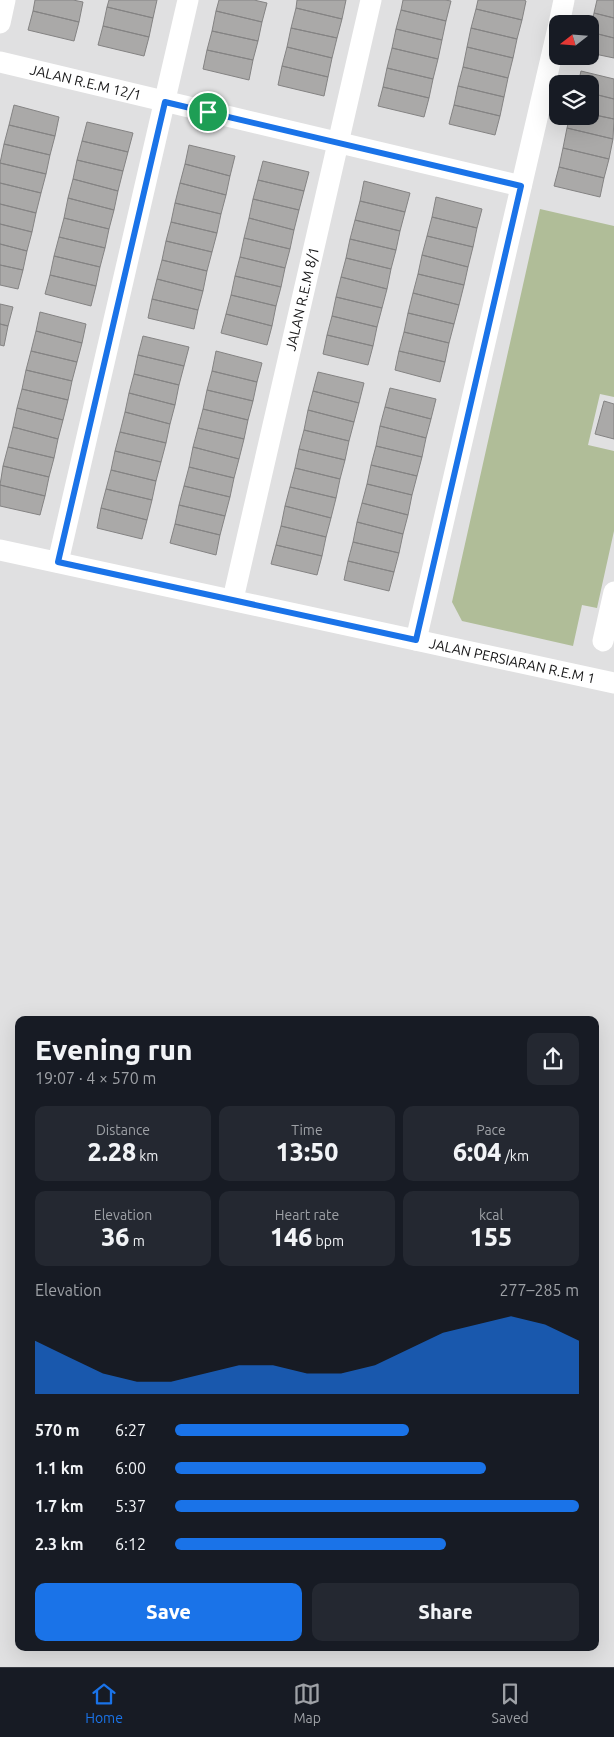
<!DOCTYPE html>
<meta charset="utf-8">
<style>
body{margin:0;font-family:Ubuntu,sans-serif;background:#242831;color:#f1f3f6;height:100vh;display:flex;flex-direction:column;font-size:19px;white-space:nowrap}
*{box-sizing:border-box;margin:0}
p{font-size:16px;color:#9ea1a6}
.icon{flex:none;width:28px;height:28px;fill:none;stroke:currentColor;stroke-width:2;stroke-linecap:round;stroke-linejoin:round}
.map{position:relative;flex:1;overflow:hidden}
.side{position:absolute;left:15px;top:1016px;width:584px;height:635px;display:flex;flex-direction:column;background:#171b24;border-radius:10px;box-shadow:0 5px 20px #0002}
.side>*{flex:none}
.needle{width:32px;rotate:253deg}
.tools{position:absolute;left:549px;top:15px;display:grid;gap:10px}
.tools a{display:grid;place-items:center;width:50px;height:50px;border-radius:10px;background:#171b24;box-shadow:0 5px 20px #0002;font-size:25px}
.pin{position:absolute;display:grid;place-items:center;width:42px;height:42px;color:#fff;margin:-21px;border:2px solid #fff;border-radius:50%;box-shadow:0 1px 5px #0007}
.round{display:grid;place-items:center;flex:none;width:52px;height:52px;border-radius:10px;background:#242831}
.head{display:flex;align-items:center;justify-content:space-between;height:85px;padding:0 20px}
h1{font-size:28px;font-weight:800;line-height:38px}
.stats{display:grid;grid-template-columns:repeat(3,1fr);gap:8px;height:85px;padding:5px 20px}
.stats div{display:grid;align-content:center;border-radius:10px;background:#242831;text-align:center}
.stats b{font-size:25px;font-weight:800}
.stats small{font-size:14px;font-weight:400}
.stats p{font-size:14px}
.chart{height:140px;padding:10px 20px}
.chart p{display:flex;justify-content:space-between}
.chart svg{width:100%;height:90px;margin-top:5px;fill:#1a73e8;opacity:.7}
.button{display:flex;gap:10px;margin-top:auto;padding:10px 20px}
.button a{flex:1;height:58px;border-radius:10px;background:#1a73e8;color:#fff;font-size:20px;font-weight:800;line-height:58px;text-align:center}
.button a+a{background:#242831;color:#f1f3f6}
ul{padding:0 20px;list-style:none;font-size:16px}
li{display:grid;grid-template-columns:80px 60px 1fr;align-items:center;height:38px}
li i{height:12px;border-radius:6px;background:#1a73e8}
.tabs{display:flex;justify-content:space-around;align-items:center;height:70px;border-top:1px solid #363941;background:#171b24;font-size:14px;color:#9ea1a6}
.tabs a{display:grid;justify-items:center;gap:2px}
.tabs .on{color:#1a73e8}
.map>svg:first-child{display:block}
.green{fill:#b0bd98}
.building{fill:#aaa9a8;stroke:#848383}
.lines{fill:none;stroke-linecap:round;stroke-linejoin:round}
.minor{stroke:#fff;stroke-width:21}
.route-casing{stroke:#fff;stroke-width:10}
.route{stroke:#1a73e8;stroke-width:6}
.labels{text-anchor:middle;dominant-baseline:central;stroke-width:4;stroke-linejoin:round;paint-order:stroke}
.street-label{font-size:14px;fill:#141415;stroke:#fff}
</style>
<div class="map">
<svg width="614" height="1667" viewBox="0 0 614 1667">
<rect width="100%" height="100%" fill="#e0e0e1"/>
<path class="green" d="M540,209L614,226V397L600,394L588,445L614,451V531L597,608L582,605L573,646L462,621L452,602Z"/>
<path class="building" d="M35,0H73L83,2L79,22L33,11Z
M109,0H157L153,18L107,7Z
M219,0H254L267,3L262,22L216,11Z
M297,0H346L342,19L296,8Z
M403,0H445L451,1L446,21L401,10Z
M478,0H524L526,1L522,20L476,9Z
M597,0H614V18L594,13Z
M107,7L153,18L149,37L103,26Z
M296,8L342,19L337,38L291,28Z
M476,9L522,20L517,39L471,28Z
M401,10L446,21L442,40L396,29Z
M33,11L79,22L74,41L28,30Z
M216,11L262,22L258,41L212,31Z
M594,13L614,18V38L590,32Z
M103,26L149,37L144,56L98,45Z
M291,28L337,38L332,58L287,47Z
M471,28L517,39L513,58L467,47Z
M396,29L442,40L438,59L392,48Z
M212,31L258,41L253,60L207,50Z
M590,32L614,38V58L590,53Z
M287,47L332,58L328,77L282,66Z
M467,47L513,58L508,78L463,67Z
M392,48L438,59L433,79L387,68Z
M207,50L253,60L249,80L203,69Z
M282,66L328,77L324,96L278,85Z
M463,67L508,78L504,97L458,86Z
M387,68L433,79L429,98L383,87Z
M581,71L614,79V99L590,93V84H578Z
M458,86L504,97L500,116L454,105Z
M383,87L429,98L424,117L378,106Z
M590,93L614,99V119L590,114Z
M14,105L59,117L55,136L9,125Z
M454,105L500,116L495,135L449,124Z
M590,114L614,119L613,139L567,128L570,116H590Z
M87,122L133,133L128,152L82,141Z
M9,125L55,136L50,155L4,144Z
M567,128L613,139L609,159L563,148Z
M82,141L128,152L123,171L77,160Z
M4,144L50,155L46,174L0,163Z
M189,145L235,156L230,176L185,164Z
M563,148L609,159L604,178L559,167Z
M77,160L123,171L118,191L73,179Z
M263,161L309,172L304,191L258,180Z
M0,163L46,174L41,193L0,183Z
M185,164L230,176L226,195L180,183Z
M559,167L604,178L600,197L554,186Z
M73,179L118,191L114,210L68,198Z
M258,180L304,191L299,210L253,199Z
M364,181L410,193L405,212L360,201Z
M0,183L41,193L36,213L0,204Z
M180,183L226,195L221,214L175,203Z
M436,197L482,209L477,228L432,217Z
M68,198L114,210L109,229L64,218Z
M253,199L299,210L294,230L249,218Z
M360,201L405,212L400,231L355,220Z
M175,203L221,214L217,233L171,222Z
M0,204L36,213L32,232L0,224Z
M432,217L477,228L473,247L427,236Z
M64,218L109,229L105,248L59,237Z
M249,218L294,230L290,249L244,238Z
M355,220L400,231L396,250L350,239Z
M171,222L217,233L212,252L166,241Z
M0,224L32,232L27,251L0,244Z
M427,236L473,247L468,267L422,255Z
M59,237L105,248L100,267L54,256Z
M244,238L290,249L285,268L240,257Z
M350,239L396,250L391,269L346,258Z
M166,241L212,252L207,271L162,260Z
M0,244L27,251L23,270L0,265Z
M422,255L468,267L464,285L418,274Z
M54,256L100,267L96,286L50,275Z
M240,257L285,268L281,287L235,276Z
M346,258L391,269L387,289L341,277Z
M162,260L207,271L203,291L157,279Z
M0,265L23,270L18,289L0,285Z
M418,274L464,285L459,305L413,293Z
M50,275L96,286L91,306L45,294Z
M235,276L281,287L276,306L231,295Z
M341,277L387,289L382,308L336,297Z
M157,279L203,291L198,310L152,299Z
M413,293L459,305L454,324L408,313Z
M231,295L276,306L272,326L226,314Z
M336,297L382,308L377,327L332,316Z
M152,299L198,310L194,329L148,318Z
M0,304L13,307L8,326L0,324Z
M40,312L86,324L82,343L36,331Z
M408,313L454,324L449,343L404,332Z
M226,314L272,326L267,345L221,333Z
M332,316L377,327L373,346L327,335Z
M0,324L8,326L4,346L0,345Z
M36,331L82,343L77,362L31,351Z
M404,332L449,343L445,362L399,351Z
M327,335L373,346L368,365L323,354Z
M143,336L189,347L184,366L138,355Z
M31,351L77,362L72,381L26,370Z
M216,351L262,363L257,382L212,371Z
M399,351L445,362L440,382L395,370Z
M138,355L184,366L179,385L134,374Z
M26,370L72,381L68,400L22,389Z
M212,371L257,382L253,401L207,390Z
M318,372L364,383L359,403L313,391Z
M134,374L179,385L175,405L129,393Z
M390,388L436,399L431,419L385,407Z
M22,389L68,400L63,420L17,408Z
M207,390L253,401L248,420L203,409Z
M313,391L359,403L354,422L308,410Z
M129,393L175,405L170,424L125,412Z
M604,401L614,404V439L595,434Z
M385,407L431,419L426,438L380,426Z
M17,408L63,420L58,439L13,427Z
M203,409L248,420L244,439L198,428Z
M308,410L354,422L349,441L304,430Z
M125,412L170,424L166,443L120,432Z
M380,426L426,438L422,457L376,446Z
M13,427L58,439L54,458L8,447Z
M198,428L244,439L239,459L193,447Z
M304,430L349,441L345,460L299,449Z
M120,432L166,443L161,462L115,451Z
M376,446L422,457L417,476L371,465Z
M8,447L54,458L49,477L3,466Z
M193,447L239,459L234,478L189,467Z
M299,449L345,460L340,479L295,468Z
M115,451L161,462L156,481L111,470Z
M371,465L417,476L412,495L367,484Z
M3,466L49,477L45,496L0,485Z
M189,467L234,478L230,497L184,486Z
M295,468L340,479L336,498L290,487Z
M111,470L156,481L152,500L106,489Z
M367,484L412,495L408,515L362,503Z
M0,485L45,496L40,515L0,506Z
M184,486L230,497L225,516L179,505Z
M290,487L336,498L331,518L285,506Z
M106,489L152,500L147,520L101,508Z
M362,503L408,515L403,534L357,522Z
M179,505L225,516L220,535L175,524Z
M285,506L331,518L326,537L281,526Z
M101,508L147,520L142,539L97,528Z
M357,522L403,534L399,553L353,542Z
M175,524L220,535L216,555L170,543Z
M281,526L326,537L322,556L276,545Z
M353,542L399,553L394,572L348,561Z
M276,545L322,556L317,575L271,564Z
M348,561L394,572L389,591L344,580Z"/>
<g class="lines">
<g class="minor">
<path d="M0,23L5,0"/>
<path d="M559,24L564,0"/>
<path id="s1" d="M0,62L521,186"/>
<path id="s2" d="M0,550L614,683"/>
<path d="M58,562L188,0"/>
<path id="s3" d="M233,599L371,0"/>
<path d="M416,640L558,28"/>
<path d="M603,641L614,592"/>
</g>
</g>
<g class="lines">
<g class="route-casing">
<path id="route" d="M165,102L521,186L416,640L58,562Z"/>
</g>
<use href="#route" class="route"/>
</g>
<g class="labels">
<g class="street-label">
<text stroke="none"><textPath href="#s1" startOffset="88">JALAN R.E.M 12/1</textPath></text>
<text stroke="none"><textPath href="#s3" startOffset="308">JALAN R.E.M 8/1</textPath></text>
<text stroke="none"><textPath href="#s2" startOffset="524">JALAN PERSIARAN R.E.M 1</textPath></text>
</g>
</g>
</svg>
<div class="tools">
<a><svg class="needle" viewBox="-14 -14 28 28"><path d="M0-13l5 13h-10z" fill="#e53935"/><path d="M0 13l5-13h-10z" fill="#9ea1a6"/></svg></a>
<a><svg class="icon" aria-label="layers" viewBox="0 0 24 24"><path d="M12 4l9 5-9 5-9-5zM3 14l9 5 9-5"/></svg></a>
</div>
<div class="pin" style="left:208px;top:112px;background:#1e9e55"><svg class="icon" aria-label="arrive" viewBox="0 0 24 24"><path d="M6 21V4h12l-3 4 3 4H6"/></svg></div>
<section class="side">
<div class="head"><div><h1>Evening run</h1><p>19:07 · 4 × 570 m</p></div><a class="round"><svg class="icon" aria-label="share" viewBox="0 0 24 24"><path d="M12 15V3M7 8l5-5 5 5M5 13v7h14v-7"/></svg></a></div>
<div class="stats">
<div><p>Distance</p><b>2.28<small> km</small></b></div>
<div><p>Time</p><b>13:50</b></div>
<div><p>Pace</p><b>6:04<small> /km</small></b></div>
</div>
<div class="stats">
<div><p>Elevation</p><b>36<small> m</small></b></div>
<div><p>Heart rate</p><b>146<small> bpm</small></b></div>
<div><p>kcal</p><b>155</b></div>
</div>
<div class="chart"><p><span>Elevation</span>277–285 m</p>
<svg viewBox="0 0 160 44" preserveAspectRatio="none"><path d="M0 44V18L10 26L20 34L30 38L40 38L50 34L60 30L70 30L80 34L90 34L100 30L110 22L120 14L130 10L140 6L150 10L160 18V44z"/></svg>
</div>
<ul>
<li><b>570 m</b>6:27<i style="width:58%"></i></li>
<li><b>1.1 km</b>6:00<i style="width:77%"></i></li>
<li><b>1.7 km</b>5:37<i style="width:100%"></i></li>
<li><b>2.3 km</b>6:12<i style="width:67%"></i></li>
</ul>
<div class="button"><a>Save</a><a>Share</a></div>
</section>
</div>
<nav class="tabs">
<a class="on"><svg class="icon" aria-label="home" viewBox="0 0 24 24"><path d="M3 11l9-7 9 7M6 9v11h12V9"/></svg>Home</a>
<a><svg class="icon" aria-label="map" viewBox="0 0 24 24"><path d="M3 6l6-2 6 2 6-2v14l-6 2-6-2-6 2zM9 4v14M15 6v14"/></svg>Map</a>
<a><svg class="icon" aria-label="saved" viewBox="0 0 24 24"><path d="M7 4h10v16l-5-4-5 4z"/></svg>Saved</a>
</nav>
